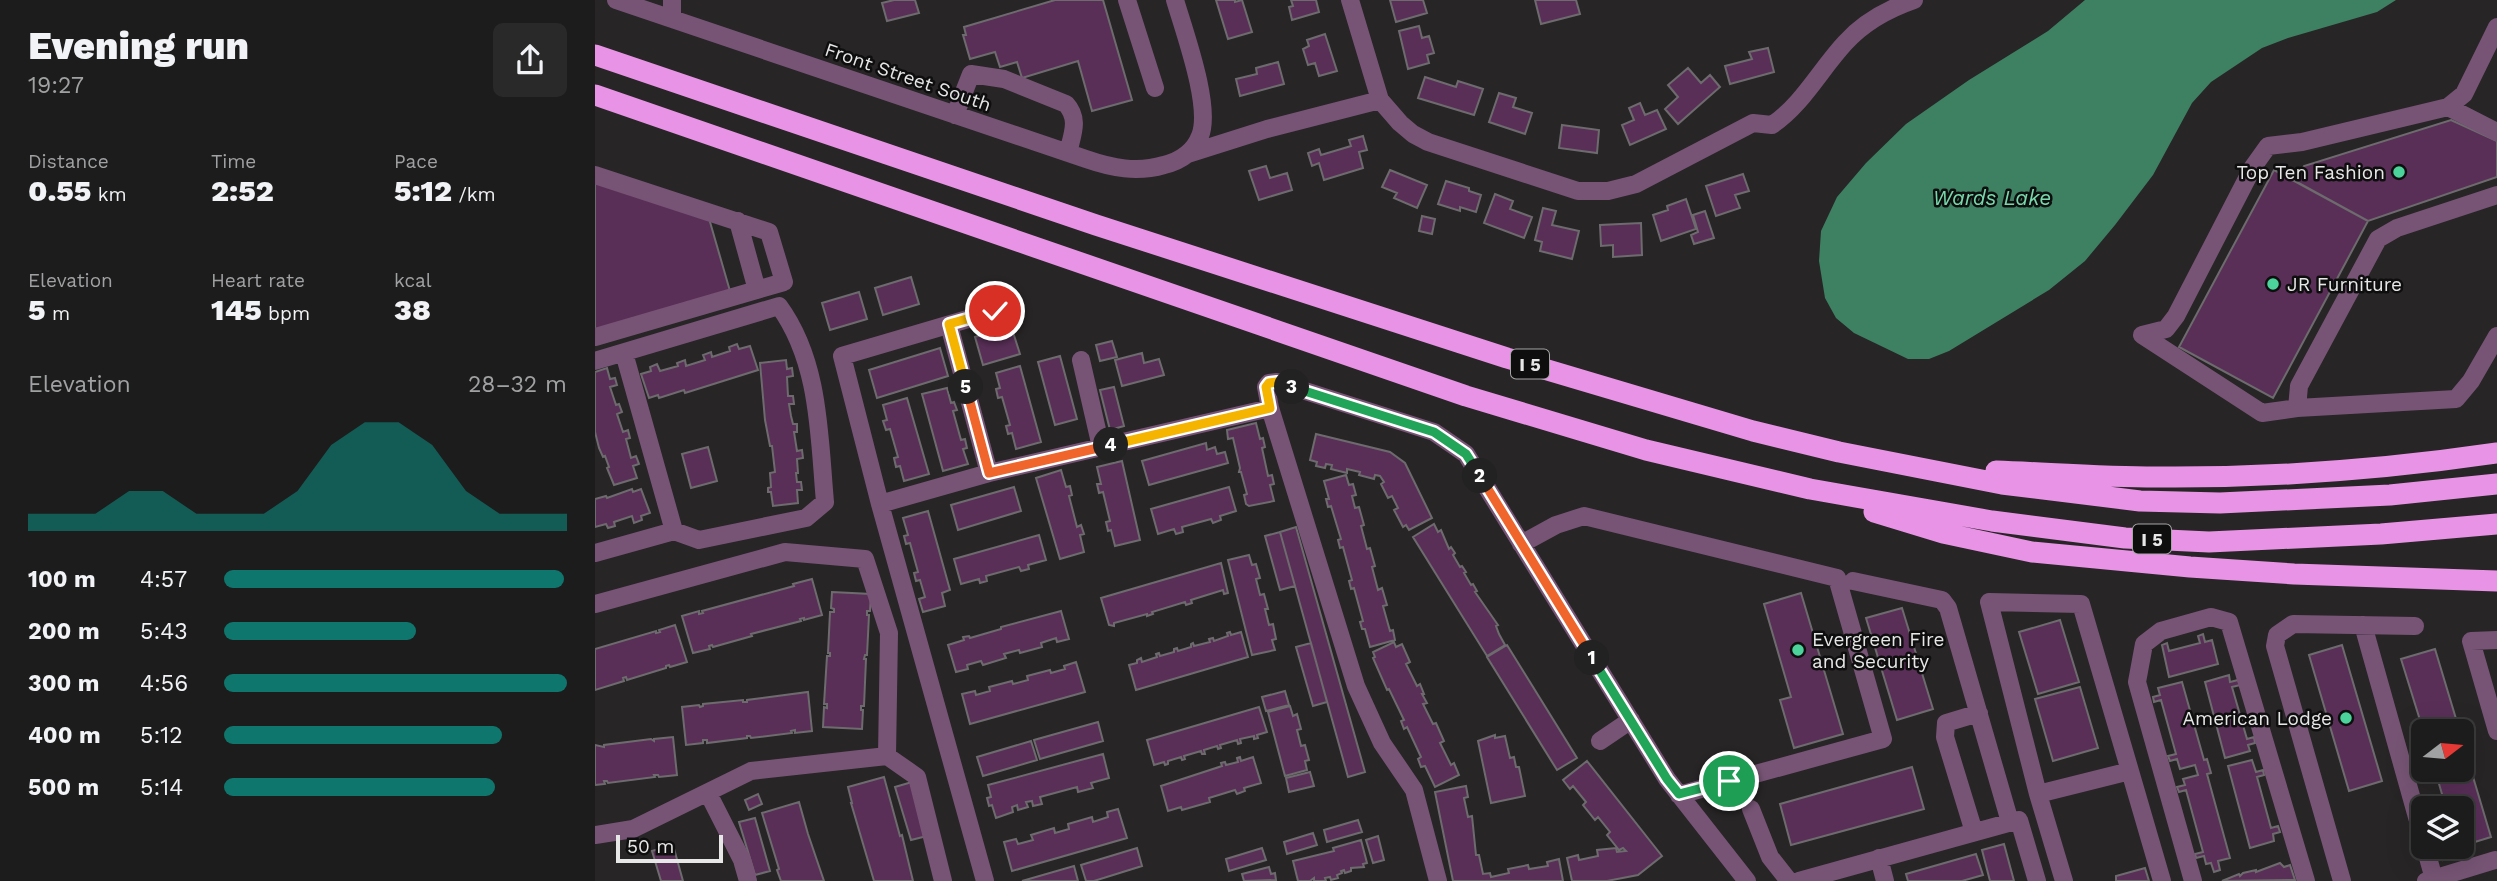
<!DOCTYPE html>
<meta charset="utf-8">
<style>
body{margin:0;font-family:"Work Sans",sans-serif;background:#2a2929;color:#f1f3f6;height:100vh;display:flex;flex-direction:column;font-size:26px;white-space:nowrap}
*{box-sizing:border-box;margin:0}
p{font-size:23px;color:#a0a1a3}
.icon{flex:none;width:38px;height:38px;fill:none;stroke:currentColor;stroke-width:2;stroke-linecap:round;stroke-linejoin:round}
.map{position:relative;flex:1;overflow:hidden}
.details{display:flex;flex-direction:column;background:#1d1c1c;width:595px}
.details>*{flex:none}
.needle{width:46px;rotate:74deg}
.fabs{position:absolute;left:1816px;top:719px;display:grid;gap:14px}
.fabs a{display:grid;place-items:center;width:63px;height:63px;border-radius:10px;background:#1d1c1c;box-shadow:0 7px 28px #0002,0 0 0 2px #3b3a3b;font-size:35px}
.scale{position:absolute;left:21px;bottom:18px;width:107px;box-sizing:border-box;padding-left:7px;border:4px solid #e8e7e8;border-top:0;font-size:19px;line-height:24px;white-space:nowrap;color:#e8e7e8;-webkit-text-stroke:5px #0f0e0f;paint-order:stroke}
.pin{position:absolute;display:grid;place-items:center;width:60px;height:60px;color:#fff;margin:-30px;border:4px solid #fff;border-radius:50%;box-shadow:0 2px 7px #0007}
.km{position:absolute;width:35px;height:35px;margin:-18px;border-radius:50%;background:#222;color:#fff;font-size:19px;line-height:35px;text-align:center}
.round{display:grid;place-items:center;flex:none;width:74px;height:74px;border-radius:10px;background:#2a2929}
.overview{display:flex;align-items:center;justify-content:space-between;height:119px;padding:0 28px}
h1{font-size:38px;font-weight:800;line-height:52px}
.figures{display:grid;grid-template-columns:repeat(3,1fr);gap:10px;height:119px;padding:7px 28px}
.figures div{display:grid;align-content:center}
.figures b{font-size:30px;font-weight:800}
.figures small{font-size:19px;font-weight:400}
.figures p{font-size:19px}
.chart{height:196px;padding:14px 28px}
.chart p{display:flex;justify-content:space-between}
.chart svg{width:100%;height:126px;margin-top:7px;fill:#0f766e;opacity:.7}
ul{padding:0 28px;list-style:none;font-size:23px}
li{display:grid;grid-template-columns:112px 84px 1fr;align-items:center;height:52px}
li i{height:18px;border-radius:9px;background:#0f766e}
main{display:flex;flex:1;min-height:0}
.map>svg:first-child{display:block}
.water{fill:#3d8162}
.building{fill:#592f58;stroke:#6d6b6d;stroke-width:2}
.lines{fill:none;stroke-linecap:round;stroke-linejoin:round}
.minor{stroke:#775475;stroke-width:18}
.highway{stroke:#e893e5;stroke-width:21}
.split-1-casing{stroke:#fff;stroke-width:14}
.split-2-casing{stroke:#fff;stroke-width:14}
.split-3-casing{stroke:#fff;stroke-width:14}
.split-4-casing{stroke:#fff;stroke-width:14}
.split-5-casing{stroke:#fff;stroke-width:14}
.split-6-casing{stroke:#fff;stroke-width:14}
.split-1{stroke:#22a559;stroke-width:9}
.split-2{stroke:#f0652b;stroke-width:9}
.split-3{stroke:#22a559;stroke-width:9}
.split-4{stroke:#f5b400;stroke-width:9}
.split-5{stroke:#f0652b;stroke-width:9}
.split-6{stroke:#f5b400;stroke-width:9}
.poi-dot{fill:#4cd39b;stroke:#0f0e0f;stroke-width:2.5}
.labels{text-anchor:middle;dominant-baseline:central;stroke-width:5;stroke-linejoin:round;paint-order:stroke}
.shield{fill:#0f0e0f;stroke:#a7a6a7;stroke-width:2}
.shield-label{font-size:18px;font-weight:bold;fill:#e8e7e8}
.street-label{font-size:19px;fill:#e8e7e8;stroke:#0f0e0f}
.poi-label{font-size:19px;fill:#e8e7e8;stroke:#0f0e0f;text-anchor:end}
.water-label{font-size:21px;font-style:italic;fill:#77daac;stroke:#0f0e0f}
</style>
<main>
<section class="details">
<div class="overview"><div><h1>Evening run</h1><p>19:27</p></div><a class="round"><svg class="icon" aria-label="share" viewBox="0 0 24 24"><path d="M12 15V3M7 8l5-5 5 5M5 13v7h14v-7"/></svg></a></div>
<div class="figures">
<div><p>Distance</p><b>0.55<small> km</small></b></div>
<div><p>Time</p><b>2:52</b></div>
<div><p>Pace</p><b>5:12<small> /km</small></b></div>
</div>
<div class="figures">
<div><p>Elevation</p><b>5<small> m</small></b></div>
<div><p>Heart rate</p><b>145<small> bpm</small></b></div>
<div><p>kcal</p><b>38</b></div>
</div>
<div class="chart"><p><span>Elevation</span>28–32 m</p>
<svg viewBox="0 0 160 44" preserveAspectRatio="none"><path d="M0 44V38L10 38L20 38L30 30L40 30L50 38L60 38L70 38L80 30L90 14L100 6L110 6L120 14L130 30L140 38L150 38L160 38V44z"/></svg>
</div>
<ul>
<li><b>100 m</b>4:57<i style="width:99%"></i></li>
<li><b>200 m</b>5:43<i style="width:56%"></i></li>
<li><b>300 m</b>4:56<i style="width:100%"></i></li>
<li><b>400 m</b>5:12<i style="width:81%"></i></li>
<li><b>500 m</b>5:14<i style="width:79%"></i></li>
</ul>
</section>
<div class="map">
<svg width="1902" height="881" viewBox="0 0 1902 881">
<rect width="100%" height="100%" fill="#272526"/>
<path class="water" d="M1490,0H1801L1782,12L1693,38L1667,48L1616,82L1597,103L1558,175L1520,225L1490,261L1454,290L1354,351L1334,359H1313L1259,333L1241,318L1230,298L1224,261L1226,231L1242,197L1271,163L1311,124L1374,80L1453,31Z"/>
<path class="building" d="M299,0H320L324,13L292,21L287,3Z
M460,0H508L537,100L497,111L483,61L427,78L422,62L405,67L400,52L375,59L368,35H371L369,27Z
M621,0H640V2L647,0L657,32L633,39Z
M696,0H721L724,12L697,20L694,7L698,6Z
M795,0H828L832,13L801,22Z
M940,0H981L985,14L946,24Z
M824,26L827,38L834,36L839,53L832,55L834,63L813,69L804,31Z
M730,34L742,71L724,76L720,63L713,65L708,49L714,46L712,40Z
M1173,48L1179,72L1135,84L1130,66L1157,59L1154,52Z
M683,62L689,84L645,96L641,79L662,74L661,68Z
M1093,68L1106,83L1115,75L1125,87L1083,124L1070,109L1083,97L1073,85Z
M830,77L861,87L863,81L888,89L879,115L823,98Z
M904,93L921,98L918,107L937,113L930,134L894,122Z
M1045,103L1050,115L1062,110L1071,129L1035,145L1027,125L1039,120L1034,108Z
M1856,120L1902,141V177L1773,221L1700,181L1709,166Z
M967,125L1004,130L1002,153L964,148Z
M768,136L772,150L764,152L768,168L729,180L724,163L717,166L713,153L724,149L726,155L756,146L754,140Z
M671,166L675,178L692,173L697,190L664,200L654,171Z
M795,170L832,185L822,208L799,198L802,193L787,187Z
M1679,170L1773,221L1678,398L1584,347Z
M1148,174L1154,191L1140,195L1145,208L1121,216L1111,186Z
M0,181L113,215L135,291L0,330Z
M851,181L874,188V191L886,195L881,212L865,207V211L843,204Z
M900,194L918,201L915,209L937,217L929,238L889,223Z
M1091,199L1101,229L1066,241L1058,215L1073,210L1072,206Z
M948,208L961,211L957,225L984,231L977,259L945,251L947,242L940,240Z
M1110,211L1119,238L1099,244L1096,235L1103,232L1098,215Z
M827,216L840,219L837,234L824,231Z
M1046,223L1047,255L1018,257V245L1006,246L1005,225Z
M316,277L324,304L288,315L280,288Z
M264,292L272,319L235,330L227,303Z
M416,326L425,354L388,365L380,337Z
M517,341L522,357L505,361L501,345Z
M142,344L144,349L155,346L163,370L90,393L89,390L64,398L63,395L54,398L46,374L56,371L55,367L62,364L65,371L83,366L82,363L90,360L91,366L110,360L108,355L116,352L117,357L135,351L134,347Z
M345,348L353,376L282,398L274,370Z
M547,353L549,363L564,359L569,375L527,386L520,360Z
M465,356L482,419L460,425L443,362Z
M191,360L192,369L197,368L198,376L192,377L193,396H198L199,404H194L196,416L198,424H202V432H199L202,451L207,450L208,458L202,459L203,473H201L202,482H206L207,490H202L203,503L178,506L176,492H173V488L176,487L175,473L180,472L177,446H175L170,420L165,363Z
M425,366L446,442L421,449L417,433L413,434L411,426L415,425L407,397L403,398L401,389L405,388L401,373Z
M12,368L15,379L20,378L22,385L15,387L21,405L24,404L27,412L22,414L28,432L33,430L35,438L31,439L36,458L41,456L44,464L38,466L42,478L19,485L12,468L14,467L10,456L8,457L4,448L0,432V372Z
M519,387L529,426L515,430L505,390Z
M352,388L356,403L359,402L362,410L358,411L366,440L370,439L372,448L368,449L373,464L348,471L327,394Z
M312,398L334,474L309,481L305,466L301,467L299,458L303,457L295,429L291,430L288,421L292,420L288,405Z
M661,423L665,439L668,438L670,447L667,448L673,476L677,475L679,484L675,485L679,501L654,506L651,504L649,495L652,494L646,472H644L645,468L638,438L633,439L632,430Z
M721,434L795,452L810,463L837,518L814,530L811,525L808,527L799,510L803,508L797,496L793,498L786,484L789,482L785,476L780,475L779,479L764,475L765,472L752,469V473L736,469L737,465L731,464L730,468L721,466L722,462L715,460Z
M611,443L612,450L620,447L622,454L630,452L633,463L554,485L547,461Z
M113,447L122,481L96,488L87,454Z
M527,461L545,540L520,546L516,530L513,531L511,522L515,521L508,492L504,493L502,484H506L502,467Z
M466,470L471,487L475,486L477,495L474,496L482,527L486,525L489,534L485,535L489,552L465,559L441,478Z
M751,475L754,485L758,484L761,495L757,496L760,508L764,507L769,525L766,526L772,549L775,548L780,566L777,567L783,590L787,588L792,605L788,606L795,631L798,630L800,640L775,647L770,629H767L765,622L768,621L759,588L756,589L754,581L757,580L748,547L745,548L743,540L746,539L736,506L733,507L731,499H734L729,481Z
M419,487L426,511L363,530L356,505Z
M634,487L641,511L625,516L626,520L618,523L616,519L587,527L588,532L581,534L579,529L563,534L556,509Z
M37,489L38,492L46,489L55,513L46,516L47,520L39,523L37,516L19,522L20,526L13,528L11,524L0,527V499L11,496L12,498Z
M333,511L355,590L347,593L350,606L328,612L324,599L330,597L325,580L321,581L319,573L323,572L315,543L311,544L309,536L313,535L308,518Z
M839,524L843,532L846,530L854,549L856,547L860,553L858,555L865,567L867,566L871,572L869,573L876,585L878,584L882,591L880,592L903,625L901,626L904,634L910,645L892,656L818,537Z
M701,527L770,772L753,777L685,532Z
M685,532L700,586L685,590L670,536Z
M444,535L451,560L433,565L434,569L426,571L424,567L391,576L392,581L385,583L384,579L366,584L359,559Z
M654,555L657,565L661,564L665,578L661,579L665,595L669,594L673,609H670L674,625L678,624L681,639L677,640L680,650L657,655L633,560Z
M626,563L633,593L629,594L628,590L596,600L597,603L591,605L590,602L557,612L558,614L552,616V614L519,623V626L514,625L506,598Z
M217,579L227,615L209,620V618L205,619L206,621L156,634L157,636L118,647L117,645L114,646L115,649L98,653L87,616L104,611V614L108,613L107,611L199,586L198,584Z
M237,592L276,594L275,611H272V615H274L272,655H270L269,659H271L269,706H266V710H268L267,729L228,727L229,707L232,708V704H229L232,656H235V653H233L235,612H239V609L236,608Z
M1206,593L1248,734L1199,748L1185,700L1196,697L1169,604Z
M1307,608L1338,709L1302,720L1271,618Z
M466,611L474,639L462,642L461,638L446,643L447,647L425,653L424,650L409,654L411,658L388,665L386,661L372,665L373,669L361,672L353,645L369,640L368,637L374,636L375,638L406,629V627Z
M1465,620L1484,682L1443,694L1424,632Z
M80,625L92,662L75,667L74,665L71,666V668L32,680L31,677L28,678L29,681L0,690V649L61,631V633L65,632L64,630Z
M635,632L636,635L646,632L653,657L541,690L534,665L542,663V660L546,658L547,662L562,657L561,654L564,653L565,656L579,652V649L582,648L583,651L596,647V644L598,643L599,646L615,642L614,639L618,638L619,641L633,636L632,633Z
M1608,634L1610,642L1617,640L1623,664L1574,677L1567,645L1572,643L1574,651L1605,643L1603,636Z
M799,642L801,647L807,644L815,662L811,664L822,686L825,684L829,694H827L832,703L828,704L838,724L841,723L849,741L845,743L856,765L859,763L864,775L840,787L830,766L826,767L823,759L826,757L812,727L809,729L806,721L809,720L794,689L792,690L778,658L780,657L778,652Z
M716,643L732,702L718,706L701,647Z
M912,645L982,758L962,770L892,657Z
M1747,645L1787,781L1754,791L1714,655Z
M1840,649L1865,732H1829V733L1806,659Z
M481,662L490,692L375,724L367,694L380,691L381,695L395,691L394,687L417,681L418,684L433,680L432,676L455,670L456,673L470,669L469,666Z
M1634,675L1635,682L1643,680L1645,685L1637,687L1652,739L1659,737L1660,743L1653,745L1655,751L1630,758L1610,682Z
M1587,682L1609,760L1612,759L1616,773L1612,774L1635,858L1623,861L1625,870L1619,872L1616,863L1611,864L1609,856L1601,858L1600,854L1608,852L1591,790L1584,792L1582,787L1590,785L1588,779L1603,775L1600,765L1585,769L1582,759L1575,761L1573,756L1581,754L1566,700L1559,702L1558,697L1565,695L1563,688Z
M1485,687L1503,748L1458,761L1440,699Z
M690,691L694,705L671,711L667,697Z
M213,692L217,731L200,733V730L196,731L197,733L156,738L155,736H152V738L112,743V740H108V743L91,745L87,707L104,705L105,707L108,706V704L148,700V702H152V700Z
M695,706L698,716L702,714L706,729L702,730L706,746L710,745L714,760L710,761L712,770L690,776L673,712Z
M664,707L672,732L662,735L663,738L659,739V736L645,739L646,743L643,744L642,740L625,745L626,748L623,749L622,746L609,750L610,754H607L606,751L589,756L590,759L587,760L586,757L573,761V764L570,765L569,762L559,765L552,740Z
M503,722L508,741L445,759L439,740Z
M900,735V738L910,736L915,758L919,757L921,767H924L930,796L896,803L883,741Z
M78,737L82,775L64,777L63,775H59L60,777L13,783L12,781H9L10,784L0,785V745L9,747V745L56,739L59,741V739Z
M1867,740L1896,837L1867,846V808H1851L1840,770H1867Z
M436,741L442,760L388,776L382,757Z
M508,754L514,778L496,783L498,788L483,792L482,787L445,797L447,804L438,806L437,801L431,802L433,807L423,810L422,805L417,807L418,812L401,818L397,805L394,806L392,798L396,797L393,785Z
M645,757L646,761L658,757L666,783L649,788L650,791L642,794L640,790L614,798L615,802L587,810L586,807L573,811L566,786L627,766L626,763L630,762L631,765L643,762L642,758Z
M1657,760L1661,772L1668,770L1669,775L1662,777L1676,828L1683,826L1685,832L1678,834L1679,841L1655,848L1633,766Z
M992,761L1067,856L1043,875L1012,881H977L972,858L983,855L984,860L1003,856L1002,850L1021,848L1022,852L1031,851L1028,848L1024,850L1012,835L1015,832L1003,817L1000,820L988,805L991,802L978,786L975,789L968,780Z
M1317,767L1329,809L1196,845L1185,804Z
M715,772L719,786L694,792L691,778Z
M289,777L305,836L307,835L318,881H279L256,803H257L253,787Z
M317,782L332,836L316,840L300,787Z
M871,786L873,797L869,798L873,817L877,816L881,855H884L888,874L895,873L896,877L914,873L913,869L933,865L934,869L953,866L952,862L964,859L968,881H858L840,792Z
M163,794L167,804L154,810L150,800Z
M204,802L213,834L229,881H186L182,870L184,869L167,813Z
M523,809L532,838L417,871L409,842L421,839L423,844L438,840L436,835L459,828L460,833L474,829L473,824L497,817L498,822L513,817L512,812Z
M160,818L175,871L160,875L144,822Z
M763,820L767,832L732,842L729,830Z
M718,833L722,845L692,854L689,842Z
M783,836L789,860L778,863L771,840Z
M766,840L772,863L768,864L769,867L756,868V871L750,873L749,870L746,871L747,873L742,875L743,878L736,880L735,877L730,878L731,881H719V878L715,881H703L698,861L739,851L738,848Z
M1409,844L1419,881H1395L1387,850Z
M78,845L88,881H66L57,851Z
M1844,847H1865L1867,854L1848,860Z
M542,848L547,866L499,881H491L486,865Z
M667,848L671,860L634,871L631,859Z
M1381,854L1388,875L1367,881H1313L1311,874Z
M1685,863L1689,867L1695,865L1700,880L1627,881L1644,874L1645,876L1648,873L1661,870V872Z
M479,866L483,881H427Z
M674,867L676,874L680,873L681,880L649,881L647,874Z
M1550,868L1554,881H1521V876Z"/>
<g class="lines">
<path class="minor" d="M21,0L491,159C517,168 542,173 569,165C585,161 599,152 605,136C617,107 589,31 580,0
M77,0V19
M532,0L560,88
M755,0L785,100L805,123L818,134L833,142L983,191H1013L1041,184L1158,123L1177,125C1207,105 1225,70 1250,43C1268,23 1293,9 1319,0
M1902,27L1869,94L1853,107L1707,142L1673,146L1658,167L1581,316L1571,329L1547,335L1667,413L1702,408L1861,399L1876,381L1902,336
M1853,107L1902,132
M360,115L376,74L409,79L471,104C485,119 477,135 473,153
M593,154L672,129L785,100
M0,175L174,232L189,282L0,337
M143,221L162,290
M354,325L394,473
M29,353L79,531
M486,360L506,447
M0,361L184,306C225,362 224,436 230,502L211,518L104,540L79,531L0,553
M1702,408L1704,386L1783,239L1802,228L1902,195
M285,504L394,473L675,408
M926,544L961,525L989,516L1242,578L1288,739L1084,795
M1258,581L1347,600L1353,608L1415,822
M0,604L190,552L270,559L294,633L292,756L156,771L38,829L0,835
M1768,625L1829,842
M1902,640L1876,641L1902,731
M1005,741L1036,720
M292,756L322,777L348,881
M113,793L147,860L153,881
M1443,794L1394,602L1486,604L1535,771
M1156,809L1175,857L1194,881
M1379,832L1350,737L1351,723L1384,713
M1830,847L1839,879
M1284,858L1290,881
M390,881L285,504L247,356L400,311
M843,881L819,790L787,743L761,686L675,408L671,387L674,383L682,382L839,432L871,454L1072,779L1152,881
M1204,881L1424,820L1442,881
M1469,881L1443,794L1535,771L1567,881
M1598,881L1542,682L1549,644L1566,631L1616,617L1634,622L1711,881
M1747,881L1680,646L1682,635L1698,624L1820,626
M1831,881L1900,860"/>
<path class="highway" d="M0,55L501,225L912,358L1158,431L1244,452L1407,484L1545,501L1625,503L1795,495L1902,484
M0,95L871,396L1051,450L1215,489L1397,521L1530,538L1614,542L1786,534L1902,524
M1401,471C1455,473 1508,477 1561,477C1672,478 1793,469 1902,453
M1279,512L1348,533L1437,552L1595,567L1699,574L1902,581"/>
</g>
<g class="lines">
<g class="split-1-casing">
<path id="split-1" d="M997,658L1072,779L1084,794L1134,781"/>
</g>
<g class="split-2-casing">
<path id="split-2" d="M885,476L997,658"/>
</g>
<g class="split-3-casing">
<path id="split-3" d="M697,387L839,432L871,454L885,476"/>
</g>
<g class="split-4-casing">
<path id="split-4" d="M516,445L675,408L671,387L674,383L682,382L697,387"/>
</g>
<g class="split-5-casing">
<path id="split-5" d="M371,387L394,473L516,445"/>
</g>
<g class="split-6-casing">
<path id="split-6" d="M371,387L354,324L400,311"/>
</g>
<use href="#split-1" class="split-1"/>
<use href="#split-2" class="split-2"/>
<use href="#split-3" class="split-3"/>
<use href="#split-4" class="split-4"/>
<use href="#split-5" class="split-5"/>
<use href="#split-6" class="split-6"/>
</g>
<g class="poi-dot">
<circle cx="1804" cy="172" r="7"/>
<circle cx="1678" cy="284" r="7"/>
<circle cx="1203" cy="650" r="7"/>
<circle cx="1751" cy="718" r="7"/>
</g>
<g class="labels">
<g class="shield">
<rect x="916" y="349.5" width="38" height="29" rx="5"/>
<rect x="1538" y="524.5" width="38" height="29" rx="5"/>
</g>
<g class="shield-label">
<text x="935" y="364">I 5</text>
<text x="1557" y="539">I 5</text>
</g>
<g class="street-label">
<text transform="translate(313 77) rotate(19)">Front Street South</text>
</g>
<g class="poi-label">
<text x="1790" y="172">Top Ten Fashion</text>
<text x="1692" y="284" text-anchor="start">JR Furniture</text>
<text x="1217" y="639" text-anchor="start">Evergreen Fire<tspan x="1217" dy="22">and Security</tspan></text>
<text x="1737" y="718">American Lodge</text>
</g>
<g class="water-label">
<text x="1397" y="197">Wards Lake</text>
</g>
</g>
</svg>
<div class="fabs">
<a><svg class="needle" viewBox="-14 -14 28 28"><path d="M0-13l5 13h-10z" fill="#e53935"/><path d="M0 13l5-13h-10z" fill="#a0a1a3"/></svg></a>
<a><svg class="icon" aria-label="layers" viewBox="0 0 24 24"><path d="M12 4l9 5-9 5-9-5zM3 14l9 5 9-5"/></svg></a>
</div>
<div class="scale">50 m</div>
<div class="pin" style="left:1134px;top:781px;background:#1e9e55"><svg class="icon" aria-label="arrive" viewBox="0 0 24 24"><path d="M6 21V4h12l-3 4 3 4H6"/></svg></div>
<div class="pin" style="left:400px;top:311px;background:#d93025"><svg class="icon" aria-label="check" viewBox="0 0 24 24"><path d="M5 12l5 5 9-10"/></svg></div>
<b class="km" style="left:997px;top:658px">1</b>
<b class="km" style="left:885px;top:476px">2</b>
<b class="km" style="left:697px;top:387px">3</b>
<b class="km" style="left:516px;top:445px">4</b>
<b class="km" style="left:371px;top:387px">5</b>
</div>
</main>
